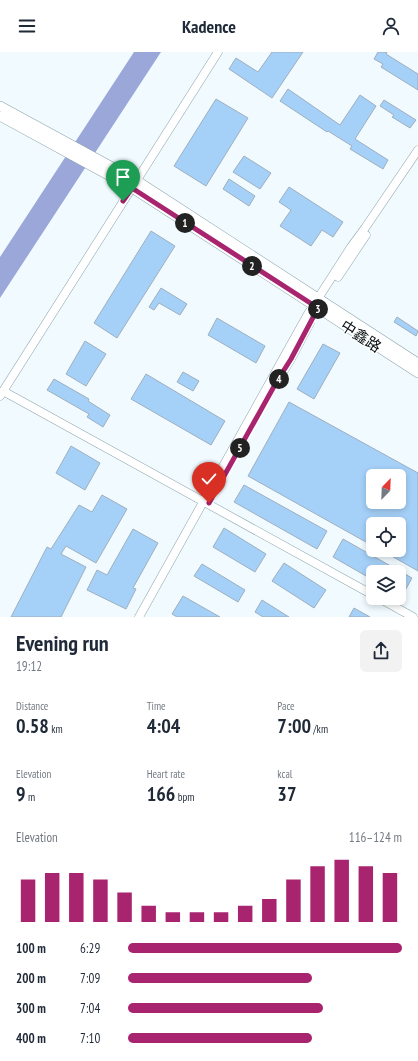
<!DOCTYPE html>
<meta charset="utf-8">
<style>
body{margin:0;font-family:"PT Sans Narrow","Noto Sans SC",sans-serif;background:#f2f2f3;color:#1f2937;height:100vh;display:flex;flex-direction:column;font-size:15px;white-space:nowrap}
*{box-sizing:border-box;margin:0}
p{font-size:13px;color:#747a83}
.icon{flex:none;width:22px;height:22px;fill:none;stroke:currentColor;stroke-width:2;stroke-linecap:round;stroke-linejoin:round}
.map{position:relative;height:565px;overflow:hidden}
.sheet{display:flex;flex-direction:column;background:#fff;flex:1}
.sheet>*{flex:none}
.needle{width:26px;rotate:23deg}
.fabs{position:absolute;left:366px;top:417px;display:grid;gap:8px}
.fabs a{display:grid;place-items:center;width:40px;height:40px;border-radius:6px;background:#fff;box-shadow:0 2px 6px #0003;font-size:20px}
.pin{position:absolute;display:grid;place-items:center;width:34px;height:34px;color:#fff;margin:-41px -17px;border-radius:50% 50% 50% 0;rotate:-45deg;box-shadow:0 0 4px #0007}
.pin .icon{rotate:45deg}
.km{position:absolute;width:20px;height:20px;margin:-10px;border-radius:50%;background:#222;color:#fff;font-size:11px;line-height:20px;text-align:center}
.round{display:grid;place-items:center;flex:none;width:42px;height:42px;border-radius:6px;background:#f2f2f3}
.summary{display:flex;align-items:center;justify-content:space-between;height:68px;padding:0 16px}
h1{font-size:22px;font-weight:700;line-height:30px}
.metrics{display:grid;grid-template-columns:repeat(3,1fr);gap:6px;height:68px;padding:4px 16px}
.metrics div{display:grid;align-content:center}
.metrics b{font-size:20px;font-weight:700}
.metrics small{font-size:11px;font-weight:400}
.metrics p{font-size:11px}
.chart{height:112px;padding:8px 16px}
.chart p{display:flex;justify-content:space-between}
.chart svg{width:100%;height:72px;margin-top:4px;stroke:#a8246f;stroke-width:6}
ul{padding:0 16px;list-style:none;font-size:13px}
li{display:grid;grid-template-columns:64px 48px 1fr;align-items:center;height:30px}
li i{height:10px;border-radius:5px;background:#a8246f}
header{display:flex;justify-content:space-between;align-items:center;height:52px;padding:0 16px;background:#fff;font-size:18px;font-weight:700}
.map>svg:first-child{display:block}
.water{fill:#9aa7d8}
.building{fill:#a5d0f8;stroke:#9eafbe;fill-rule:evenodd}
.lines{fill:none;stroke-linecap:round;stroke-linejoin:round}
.tertiary-casing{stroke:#8ca4ab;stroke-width:9}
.secondary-casing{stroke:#8ca4ab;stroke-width:10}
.tertiary{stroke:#fff;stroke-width:8}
.secondary{stroke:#fff;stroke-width:9}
.route-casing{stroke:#fff;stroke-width:8}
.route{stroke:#a8246f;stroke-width:5}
.labels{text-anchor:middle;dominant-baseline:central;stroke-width:3;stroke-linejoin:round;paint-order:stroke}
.street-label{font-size:15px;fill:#060d10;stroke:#fff}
</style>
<header><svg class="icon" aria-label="menu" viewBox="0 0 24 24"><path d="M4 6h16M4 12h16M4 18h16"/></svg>Kadence<svg class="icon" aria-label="person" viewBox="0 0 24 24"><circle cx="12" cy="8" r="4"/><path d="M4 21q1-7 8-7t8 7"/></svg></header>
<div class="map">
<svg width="418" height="565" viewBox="0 0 418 565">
<rect width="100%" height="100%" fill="#f1fbff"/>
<path class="water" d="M134,0H161L0,246V205Z"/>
<path class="building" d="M272,0H303L272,46L229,17L236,6L258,20Z
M378,0H387L386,2L418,22V38L381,15L383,12L374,7Z
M288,37L340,73L360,43L376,54L355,87L388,108L383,117L350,97L352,94L328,79L327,80L280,49Z
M216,47L248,66L206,134L174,114Z
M384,48L416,68L410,76L392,65L394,63L380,54Z
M244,104L271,121L260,137L233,120Z
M229,127L255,144L249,154L223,137Z
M289,135L343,170L333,185L322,178L311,194L280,174L291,158L279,150Z
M151,179L175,194L117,286L94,271Z
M161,236L187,252L180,263L159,251L154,258L149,255Z
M397,265L418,279L416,284L394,270Z
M217,266L265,294L256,311L208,283Z
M85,289L106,302L86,334L66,322Z
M323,292L340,301L314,347L297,337Z
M183,320L199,329L193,339L177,330Z
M146,322L225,369L211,393L131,347Z
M54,327L89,347L88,349L110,363L103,375L87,365L89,362L47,338Z
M289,350L418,421V519L381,498H399V472H373V494L248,424ZM373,424H399V450H373Z
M71,394L100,411L85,438L56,421Z
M244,433L327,479L317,497L234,450Z
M102,443L127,457L96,511L66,494L61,502L86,515L61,565H11L47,495L51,497L79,453L92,460Z
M224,476L266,502L255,520L213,495Z
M133,477L158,491L133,536L136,537L126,557L87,538L97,518L107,523Z
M343,487L412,526L402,544L399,542V520H373V528L333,505Z
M284,511L326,538L314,556L272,529Z
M202,512L245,538L238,550L194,524Z
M183,544L220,565H177L172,562Z
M262,548L289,565H263L255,560Z
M354,556L370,565H349Z"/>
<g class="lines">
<g class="tertiary-casing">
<path id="tertiary" d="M338,225L366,183
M274,334L291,307L310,271
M3,339L373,543
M0,344L218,0
M379,546L413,565
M139,565L308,262L351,195L365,176L418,98"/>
</g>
<g class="secondary-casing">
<path id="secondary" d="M0,54L136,128L418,311
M0,64L132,136L418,321"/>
</g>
<use href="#tertiary" class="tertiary"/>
<use href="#secondary" class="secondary"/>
</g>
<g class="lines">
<g class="route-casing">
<path id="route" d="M123,149L132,136L318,256L291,307L277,329L209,451"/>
</g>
<use href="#route" class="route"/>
</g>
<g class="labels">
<g class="street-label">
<text transform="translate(361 284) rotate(33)">中鑫路</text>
</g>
</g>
</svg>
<div class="fabs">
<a><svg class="needle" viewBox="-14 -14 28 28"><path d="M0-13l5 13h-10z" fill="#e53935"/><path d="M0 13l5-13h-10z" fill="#747a83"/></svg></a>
<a><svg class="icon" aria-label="locate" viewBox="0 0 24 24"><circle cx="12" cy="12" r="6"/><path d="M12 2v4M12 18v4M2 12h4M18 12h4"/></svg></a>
<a><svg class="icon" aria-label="layers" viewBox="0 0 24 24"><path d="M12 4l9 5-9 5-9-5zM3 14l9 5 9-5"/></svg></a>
</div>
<div class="pin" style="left:123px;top:149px;background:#1e9e55"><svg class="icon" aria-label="arrive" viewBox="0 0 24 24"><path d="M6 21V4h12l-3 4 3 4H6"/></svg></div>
<div class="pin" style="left:209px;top:451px;background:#d93025"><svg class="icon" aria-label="check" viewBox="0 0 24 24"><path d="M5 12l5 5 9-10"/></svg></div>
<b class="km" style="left:185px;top:171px">1</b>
<b class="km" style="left:252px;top:214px">2</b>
<b class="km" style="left:318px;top:257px">3</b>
<b class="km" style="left:279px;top:327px">4</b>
<b class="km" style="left:240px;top:396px">5</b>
</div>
<section class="sheet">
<div class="summary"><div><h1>Evening run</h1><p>19:12</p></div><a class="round"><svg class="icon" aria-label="share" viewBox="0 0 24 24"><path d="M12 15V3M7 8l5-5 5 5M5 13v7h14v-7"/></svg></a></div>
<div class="metrics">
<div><p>Distance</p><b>0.58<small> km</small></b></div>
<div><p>Time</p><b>4:04</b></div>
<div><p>Pace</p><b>7:00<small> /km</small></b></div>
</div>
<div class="metrics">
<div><p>Elevation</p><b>9<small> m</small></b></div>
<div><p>Heart rate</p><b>166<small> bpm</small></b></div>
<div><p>kcal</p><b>37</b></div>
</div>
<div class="chart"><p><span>Elevation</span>116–124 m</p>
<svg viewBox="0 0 160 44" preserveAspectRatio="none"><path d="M5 44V18M15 44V14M25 44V14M35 44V18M45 44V26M55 44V34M65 44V38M75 44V38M85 44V38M95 44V34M105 44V30M115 44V18M125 44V10M135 44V6M145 44V10M155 44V14"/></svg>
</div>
<ul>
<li><b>100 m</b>6:29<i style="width:100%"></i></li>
<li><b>200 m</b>7:09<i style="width:67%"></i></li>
<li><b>300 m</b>7:04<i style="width:71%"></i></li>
<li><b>400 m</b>7:10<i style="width:67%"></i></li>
</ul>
</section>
